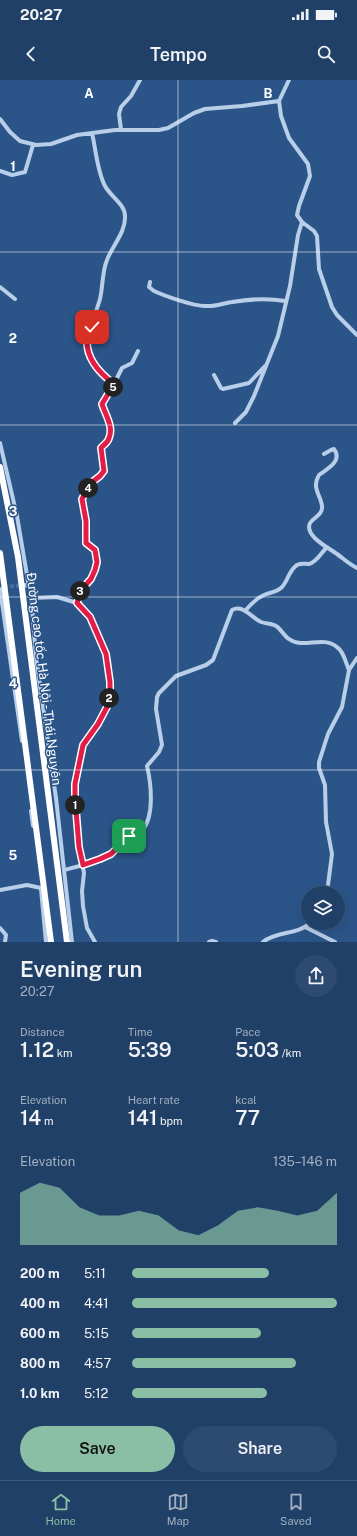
<!DOCTYPE html>
<meta charset="utf-8">
<style>
body{margin:0;font-family:"Public Sans",sans-serif;background:#2d4b70;color:#f1f3f6;height:100vh;display:flex;flex-direction:column;font-size:15px;white-space:nowrap}
*{box-sizing:border-box;margin:0}
p{font-size:13px;color:#a2afc0}
.icon{flex:none;width:22px;height:22px;fill:none;stroke:currentColor;stroke-width:2;stroke-linecap:round;stroke-linejoin:round}
.map{position:relative;height:862px;overflow:hidden}
.details{display:flex;flex-direction:column;background:#204067;flex:1}
.details>*{flex:none}
.fabs{position:absolute;left:301px;top:806px;display:grid;gap:8px}
.fabs a{display:grid;place-items:center;width:44px;height:44px;border-radius:50%;background:#204067;box-shadow:0 4px 16px #0002,0 0 0 1px #3d597b;font-size:20px}
.pin{position:absolute;display:grid;place-items:center;width:34px;height:34px;color:#fff;margin:-17px;border-radius:8px;box-shadow:0 2px 6px #0006}
.km{position:absolute;width:20px;height:20px;margin:-10px;border-radius:50%;background:#222;color:#fff;font-size:11px;line-height:20px;text-align:center}
.round{display:grid;place-items:center;flex:none;width:42px;height:42px;border-radius:21px;background:#2d4b70}
.head{display:flex;align-items:center;justify-content:space-between;height:68px;padding:0 20px}
h1{font-size:22px;font-weight:600;line-height:30px}
.figures{display:grid;grid-template-columns:repeat(3,1fr);gap:6px;height:68px;padding:4px 20px}
.figures div{display:grid;align-content:center}
.figures b{font-size:20px;font-weight:600}
.figures small{font-size:11px;font-weight:400}
.figures p{font-size:11px}
.chart{height:112px;padding:8px 20px}
.chart p{display:flex;justify-content:space-between}
.chart svg{width:100%;height:72px;margin-top:4px;fill:#8abfa5;opacity:.7}
.primary-button{display:flex;gap:8px;margin-top:auto;padding:8px 20px}
.primary-button a{flex:1;height:46px;border-radius:24px;background:#8abfa5;color:#111;font-size:16px;font-weight:600;line-height:46px;text-align:center}
.primary-button a+a{background:#2d4b70;color:#f1f3f6}
ul{padding:0 20px;list-style:none;font-size:13px}
li{display:grid;grid-template-columns:64px 48px 1fr;align-items:center;height:30px}
li i{height:10px;border-radius:5px;background:#8abfa5}
.status{display:flex;justify-content:space-between;align-items:center;height:28px;padding:0 20px;background:#204067;direction:ltr}
.status svg{height:11px;fill:currentColor}
header{display:flex;justify-content:space-between;align-items:center;height:52px;padding:0 20px;background:#204067;font-size:18px;font-weight:600}
.tab-bar{display:flex;justify-content:space-around;align-items:center;height:56px;border-top:1px solid #3d597b;background:#204067;font-size:11px;color:#a2afc0}
.tab-bar a{display:grid;justify-items:center;gap:2px}
.tab-bar .active{color:#8abfa5}
.map>svg:first-child{display:block}
.lines{fill:none;stroke-linecap:round;stroke-linejoin:round}
.minor-tunnel{stroke:#4b6e9b;stroke-width:4;stroke-dasharray:4 2;stroke-linecap:butt}
.minor{stroke:#b9cee8;stroke-width:4}
.highway{stroke:#fff;stroke-width:6}
.route-casing{stroke:#fff;stroke-width:8}
.route{stroke:#e11d48;stroke-width:5}
.grid{fill:none;stroke:#fff;stroke-width:1;stroke-opacity:0.55}
.labels{text-anchor:middle;dominant-baseline:central;stroke-width:3;stroke-linejoin:round;paint-order:stroke}
.street-label{font-size:13px;fill:#fff;stroke:#2b5589}
.grid-label{font-size:13px;text-anchor:middle;font-weight:bold;fill:#fff;stroke:#2b5589;stroke-width:3;stroke-linejoin:round;paint-order:stroke}
</style>
<div class="status"><b>20:27</b><svg viewBox="0 0 49 12"><path d="M0 12V9h3v3zM5 12V6h3v6zM10 12V3h3v9zM15 12V0h3v12zM26 1h20v11H26zM47 4h2v5h-2z"/></svg></div>
<header><svg class="icon" aria-label="back" viewBox="0 0 24 24"><path d="M15 5l-7 7 7 7"/></svg>Tempo<svg class="icon" aria-label="search" viewBox="0 0 24 24"><circle cx="10" cy="10" r="6"/><path d="M15 15l6 6"/></svg></header>
<div class="map">
<svg width="357" height="862" viewBox="0 0 357 862">
<rect width="100%" height="100%" fill="#2b5589"/>
<g class="lines">
<path class="minor-tunnel" d="M4,507L23,505"/>
<path class="minor" d="M289,0L279,21L281,36L289,58L308,84L310,96L299,126L297,135L302,142L314,151L317,156L319,189L332,227L337,235L357,255
M0,39L10,52L20,61L36,65L51,64L77,55L115,50H159L168,48L194,33L205,29L242,26L279,21
M121,50L119,34L121,27L131,16L140,0
M92,53C96,70 97,91 105,106C110,116 125,124 125,136C126,152 112,166 107,180C102,192 103,206 100,219C97,230 88,252 87,262C87,280 102,295 114,304
M0,91L12,95L25,92L33,65
M150,202L149,207L154,211C165,216 193,226 205,226C215,227 223,223 232,222C250,219 268,218 285,221
M0,207L15,219
M214,295L221,308L223,309L249,303L265,286
M235,343L246,332L254,316L278,256L290,206L298,155L302,142
M0,363L17,436L29,507
M319,395C327,389 343,381 334,369L331,370L324,374
M318,397C312,408 321,416 322,426C323,435 314,437 310,443C304,456 329,468 337,474C344,479 349,484 357,488
M25,505L29,507L31,514L36,577L56,718L72,862
M0,509L22,661
M32,518L57,517L77,523L82,527L92,542L108,582L111,602L109,621L98,644L83,665L75,709L79,767L84,793L82,811L83,826L87,848L95,862
M77,523L81,509L91,499L95,490L97,481L95,471L86,463V441L82,419L91,403L100,395L104,391L101,368C103,365 108,362 109,358C114,347 105,334 102,324L114,304L122,288L132,283L138,271
M245,531C250,525 257,518 264,515C270,512 275,513 281,508C288,502 288,491 297,485C301,483 304,484 309,484C316,483 322,472 327,467
M31,731L33,746
M64,790C80,786 99,782 113,772C119,768 122,761 128,757C132,754 139,755 142,751C155,736 151,703 147,686L159,672L162,665L156,629L157,617L159,613L176,596L206,585L213,580L232,530C243,524 252,538 261,542C266,544 272,543 276,546C281,549 284,556 289,559C304,570 323,554 338,568C344,572 346,584 349,590
M41,809L46,862
M0,810L27,805L41,808
M326,813L328,805L332,774L326,742L325,705L319,688V682L328,654L342,627L349,590L357,578
M305,847L335,862
M0,848L6,855L5,862
M209,862L212,861L216,862
M263,862C276,851 298,855 310,843"/>
<path class="highway" d="M0,387L18,477L67,862
M0,473L51,862"/>
</g>
<g class="lines">
<g class="route-casing">
<path id="route" d="M92,247C90,252 88,257 87,262C87,280 102,295 114,304L102,324C105,334 114,347 109,358C108,363 103,365 101,368L104,391L100,396L91,403L82,419L86,441V463L95,470L97,482L95,490L91,499L81,510L77,523L90,537L106,574L110,602V616L107,627L98,644L83,665L75,704V718L79,767L83,785L100,779L111,774L129,756"/>
</g>
<use href="#route" class="route"/>
</g>
<path class="grid" d="M178,0V862M0,172H357M0,345H357M0,517H357M0,690H357"/>
<g class="labels">
<g class="street-label">
<text transform="translate(44 599) rotate(83)">Đường cao tốc Hà Nội - Thái Nguyên</text>
</g>
</g>
<g class="grid-label">
<text x="89" y="18">A</text>
<text x="268" y="18">B</text>
<text x="13" y="91">1</text>
<text x="13" y="263">2</text>
<text x="13" y="436">3</text>
<text x="13" y="608">4</text>
<text x="13" y="780">5</text>
</g>
</svg>
<div class="fabs">
<a><svg class="icon" aria-label="layers" viewBox="0 0 24 24"><path d="M12 4l9 5-9 5-9-5zM3 14l9 5 9-5"/></svg></a>
</div>
<div class="pin" style="left:129px;top:756px;background:#1e9e55"><svg class="icon" aria-label="arrive" viewBox="0 0 24 24"><path d="M6 21V4h12l-3 4 3 4H6"/></svg></div>
<div class="pin" style="left:92px;top:247px;background:#d93025"><svg class="icon" aria-label="check" viewBox="0 0 24 24"><path d="M5 12l5 5 9-10"/></svg></div>
<b class="km" style="left:75px;top:725px">1</b>
<b class="km" style="left:109px;top:618px">2</b>
<b class="km" style="left:80px;top:511px">3</b>
<b class="km" style="left:88px;top:408px">4</b>
<b class="km" style="left:113px;top:307px">5</b>
</div>
<section class="details">
<div class="head"><div><h1>Evening run</h1><p>20:27</p></div><a class="round"><svg class="icon" aria-label="share" viewBox="0 0 24 24"><path d="M12 15V3M7 8l5-5 5 5M5 13v7h14v-7"/></svg></a></div>
<div class="figures">
<div><p>Distance</p><b>1.12<small> km</small></b></div>
<div><p>Time</p><b>5:39</b></div>
<div><p>Pace</p><b>5:03<small> /km</small></b></div>
</div>
<div class="figures">
<div><p>Elevation</p><b>14<small> m</small></b></div>
<div><p>Heart rate</p><b>141<small> bpm</small></b></div>
<div><p>kcal</p><b>77</b></div>
</div>
<div class="chart"><p><span>Elevation</span>135–146 m</p>
<svg viewBox="0 0 160 44" preserveAspectRatio="none"><path d="M0 44V12L10 6L20 9L30 21L40 26L50 26L60 23L70 26L80 35L90 38L100 32L110 23L120 21L130 23L140 26L150 23L160 12V44z"/></svg>
</div>
<ul>
<li><b>200 m</b>5:11<i style="width:67%"></i></li>
<li><b>400 m</b>4:41<i style="width:100%"></i></li>
<li><b>600 m</b>5:15<i style="width:63%"></i></li>
<li><b>800 m</b>4:57<i style="width:80%"></i></li>
<li><b>1.0 km</b>5:12<i style="width:66%"></i></li>
</ul>
<div class="primary-button"><a>Save</a><a>Share</a></div>
</section>
<nav class="tab-bar">
<a class="active"><svg class="icon" aria-label="home" viewBox="0 0 24 24"><path d="M3 11l9-7 9 7M6 9v11h12V9"/></svg>Home</a>
<a><svg class="icon" aria-label="map" viewBox="0 0 24 24"><path d="M3 6l6-2 6 2 6-2v14l-6 2-6-2-6 2zM9 4v14M15 6v14"/></svg>Map</a>
<a><svg class="icon" aria-label="saved" viewBox="0 0 24 24"><path d="M7 4h10v16l-5-4-5 4z"/></svg>Saved</a>
</nav>
